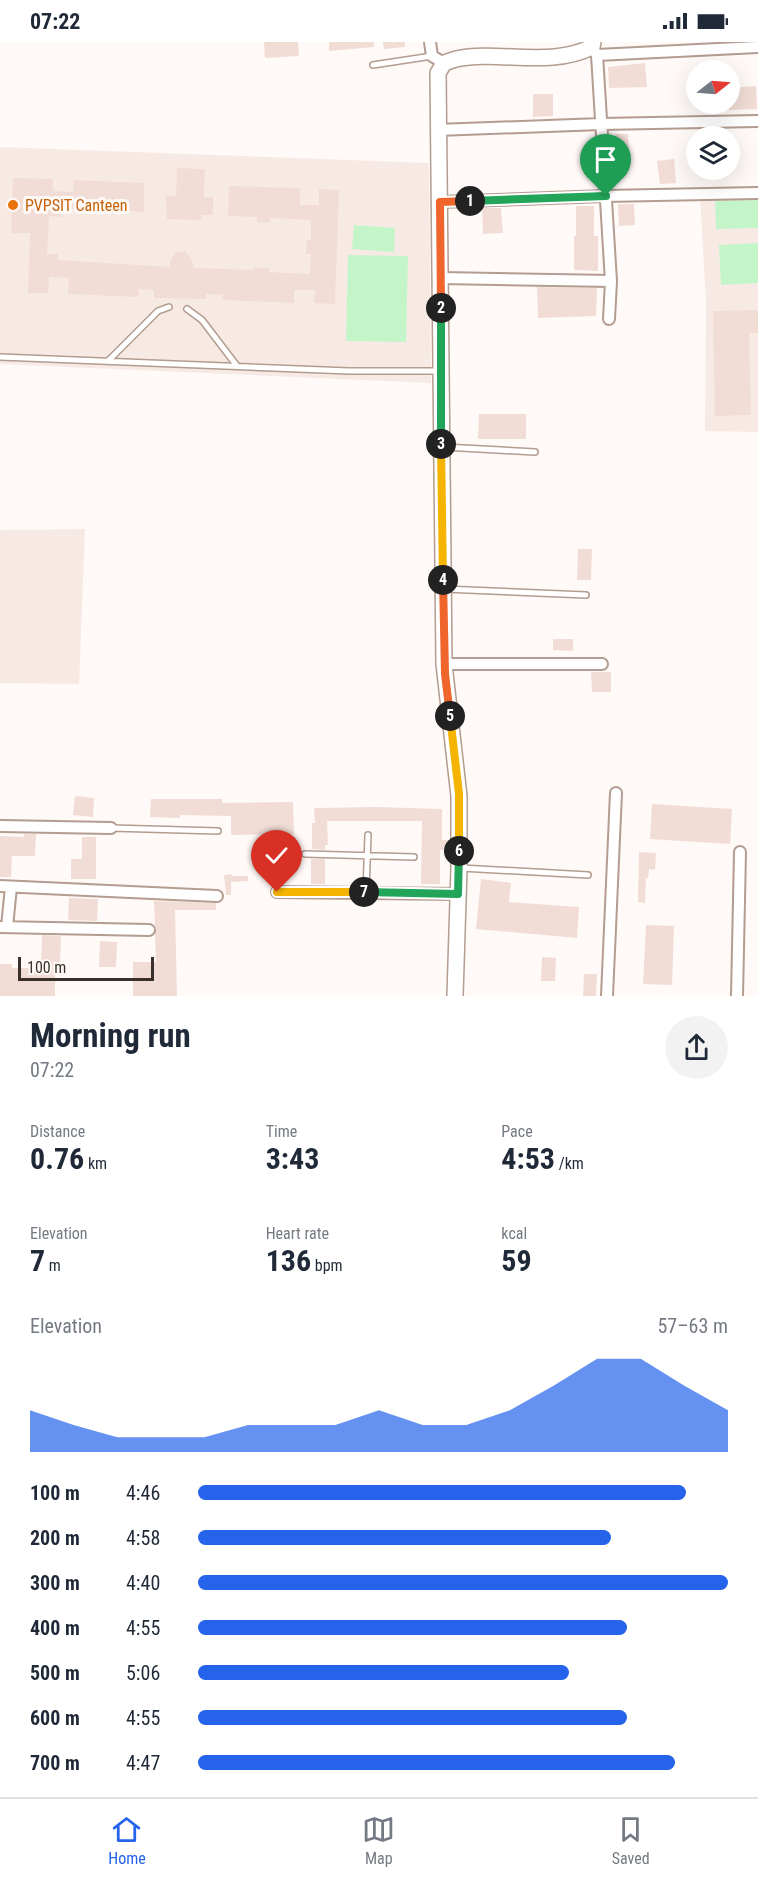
<!DOCTYPE html>
<meta charset="utf-8">
<style>
body{margin:0;font-family:"Roboto Condensed",sans-serif;background:#f2f2f3;color:#1f2937;height:100vh;display:flex;flex-direction:column;font-size:22px;white-space:nowrap}
*{box-sizing:border-box;margin:0}
p{font-size:20px;color:#747a83}
.icon{flex:none;width:33px;height:33px;fill:none;stroke:currentColor;stroke-width:2;stroke-linecap:round;stroke-linejoin:round}
.map{position:relative;height:954px;overflow:hidden}
.sheet{display:flex;flex-direction:column;background:#fff;flex:1}
.sheet>*{flex:none}
.needle{width:39px;rotate:73deg}
.tools{position:absolute;left:686px;top:18px;display:grid;gap:12px}
.tools a{display:grid;place-items:center;width:54px;height:54px;border-radius:50%;background:#fff;box-shadow:0 6px 24px #0002;font-size:30px}
.scale{position:absolute;left:18px;bottom:15px;width:136px;box-sizing:border-box;padding-left:6px;border:3px solid #39302b;border-top:0;font-size:16px;line-height:21px;white-space:nowrap;color:#39302b;-webkit-text-stroke:4px #fff9f7;paint-order:stroke}
.pin{position:absolute;display:grid;place-items:center;width:51px;height:51px;color:#fff;margin:-62px -26px;border-radius:50% 50% 50% 0;rotate:-45deg;box-shadow:0 0 6px #0007}
.pin .icon{rotate:45deg}
.km{position:absolute;width:30px;height:30px;margin:-15px;border-radius:50%;background:#222;color:#fff;font-size:16px;line-height:30px;text-align:center}
.round{display:grid;place-items:center;flex:none;width:63px;height:63px;border-radius:32px;background:#f2f2f3}
.head{display:flex;align-items:center;justify-content:space-between;height:102px;padding:0 30px}
h1{font-size:33px;font-weight:700;line-height:45px}
.stats{display:grid;grid-template-columns:repeat(3,1fr);gap:9px;height:102px;padding:6px 30px}
.stats div{display:grid;align-content:center}
.stats b{font-size:30px;font-weight:700}
.stats small{font-size:16px;font-weight:400}
.stats p{font-size:16px}
.chart{height:168px;padding:12px 30px}
.chart p{display:flex;justify-content:space-between}
.chart svg{width:100%;height:108px;margin-top:6px;fill:#2563eb;opacity:.7}
ul{padding:0 30px;list-style:none;font-size:20px}
li{display:grid;grid-template-columns:96px 72px 1fr;align-items:center;height:45px}
li i{height:15px;border-radius:8px;background:#2563eb}
.status{display:flex;justify-content:space-between;align-items:center;height:42px;padding:0 30px;background:#fff;direction:ltr}
.status svg{height:16px;fill:currentColor}
.menu{display:flex;justify-content:space-around;align-items:center;height:84px;border-top:2px solid #e0e1e3;background:#fff;font-size:16px;color:#747a83}
.menu a{display:grid;justify-items:center;gap:3px}
.menu .active{color:#2563eb}
.map>svg:first-child{display:block}
.built{fill:#f7eae4}
.green{fill:#c4f5c9}
.building{fill:#f1ddd6}
.lines{fill:none;stroke-linecap:round;stroke-linejoin:round}
.lane-casing{stroke:#b39c90;stroke-width:8}
.street-casing{stroke:#b39c90;stroke-width:14}
.secondary-casing{stroke:#b39c90;stroke-width:18}
.lane{stroke:#fff;stroke-width:5}
.street{stroke:#fff;stroke-width:10}
.secondary{stroke:#fff;stroke-width:15}
.split-1-casing{stroke:#fff;stroke-width:12}
.split-2-casing{stroke:#fff;stroke-width:12}
.split-3-casing{stroke:#fff;stroke-width:12}
.split-4-casing{stroke:#fff;stroke-width:12}
.split-5-casing{stroke:#fff;stroke-width:12}
.split-6-casing{stroke:#fff;stroke-width:12}
.split-7-casing{stroke:#fff;stroke-width:12}
.split-8-casing{stroke:#fff;stroke-width:12}
.split-1{stroke:#22a559;stroke-width:8}
.split-2{stroke:#f0652b;stroke-width:8}
.split-3{stroke:#22a559;stroke-width:8}
.split-4{stroke:#f5b400;stroke-width:8}
.split-5{stroke:#f0652b;stroke-width:8}
.split-6{stroke:#f5b400;stroke-width:8}
.split-7{stroke:#22a559;stroke-width:8}
.split-8{stroke:#f5b400;stroke-width:8}
.food-dot{fill:#e8710a;stroke:#fff9f7;stroke-width:2}
.labels{text-anchor:middle;dominant-baseline:central;stroke-width:6;stroke-linejoin:round;paint-order:stroke}
.food-label{font-size:16px;fill:#c56008;stroke:#fff9f7;text-anchor:start}
</style>
<div class="status"><b>07:22</b><svg viewBox="0 0 49 12"><path d="M0 12V9h3v3zM5 12V6h3v6zM10 12V3h3v9zM15 12V0h3v12zM26 1h20v11H26zM47 4h2v5h-2z"/></svg></div>
<div class="map">
<svg width="758" height="954" viewBox="0 0 758 954">
<rect width="100%" height="100%" fill="#fff9f7"/>
<path class="built" d="M0,105L429,121L431,341L0,322Z
M758,154V390L705,389L706,259L700,156Z
M85,487L79,642L0,641V488Z"/>
<path class="green" d="M758,158V186L716,187L715,159Z
M354,183L395,186L394,210L352,207Z
M758,201V241L721,243L719,203Z
M348,213L408,214L406,300L346,299Z"/>
<path class="building" d="M264,0H298L299,14L265,16Z
M329,0H374V5L329,9Z
M383,0H405V5L384,7Z
M645,21L647,45L609,46L608,25Z
M756,44L757,67L729,68V46Z
M533,52H553V74L533,75Z
M615,92H628L629,113H616Z
M674,117L676,141L660,142L657,119Z
M177,126L205,127L204,155H213V173H201V178L167,177L166,153L176,154Z
M13,136L53,137V149L73,150L74,138L144,141V170L114,168V172H101V168L61,166V175L49,174L47,212H58V218L170,225V219L176,210L186,209V212L189,213L193,221V226L254,228V226H269V230L310,232L311,212H306L307,198H311V178L270,176V181L257,180V175L228,174L229,144L300,146V163H319V147L339,148L335,262L314,261L315,248H294V261L223,258V253L206,252V257L154,256V248L139,247L138,255L68,252L69,236L49,235L48,251H28L30,191H11Z
M618,162H634L635,183L619,184Z
M576,164H594V194H598V229L574,228V194H576Z
M482,166H501L503,191L483,192Z
M537,245L597,246L596,274L538,276Z
M758,268V291H749L751,373L715,374L713,269Z
M479,372H526V397H478Z
M578,507H592L591,538H577Z
M553,597H573V609L553,608Z
M591,630H611V650H592Z
M75,754L94,756L93,775L73,773Z
M151,757H222V761L293,760L294,792L231,793V774L180,773V776L150,775Z
M652,762L732,767L730,802L650,797Z
M377,765L442,767V798H448V808H440V842H421L422,779H327L328,803H325V808L312,807V781H315L314,766Z
M24,792H36L35,814H12L11,835H0V794L24,795Z
M82,795H96V837H71V817H82Z
M639,810L656,811L655,828L649,827L648,836H646L645,861L638,860Z
M311,817H325V842H311Z
M232,832V834H248V839L231,840V853H226L224,833Z
M481,837L511,841L509,860L579,865L577,896L476,887Z
M69,856L98,857L97,879L68,878Z
M154,859L216,861V868H175L177,954H133V920H156Z
M646,883L674,884L672,943L643,942Z
M42,893L61,894L60,921H55V954H0V922H12V926H41Z
M100,899L117,900L116,925H99Z
M542,915L556,916L555,939H541Z
M584,932H597L596,954H583Z"/>
<g class="lines">
<g class="lane-casing">
<path id="lane" d="M373,23L432,14
M187,267L202,278L237,324
M0,315L349,329H440
M108,319L158,269L169,265
M444,405L535,410
M444,547L586,553
M111,786L218,789
M305,812L414,815
M461,826L588,833
M366,850L368,793"/>
</g>
<g class="street-casing">
<path id="street" d="M430,0L432,14L444,21
M592,5L597,13L611,239L609,277
M597,13L758,5
M437,88L601,82L758,79
M440,160L605,154L758,151
M441,236L611,239
M444,622H602
M0,784L111,786
M0,844L217,854
M277,850L458,852
M0,885L149,888
M7,885L11,845
M607,954L616,751
M737,954L740,810"/>
</g>
<g class="secondary-casing">
<path id="secondary" d="M455,954L459,826V754L444,622L438,31L444,21L456,17C500,8 549,26 592,5L593,0"/>
</g>
<use href="#lane" class="lane"/>
<use href="#street" class="street"/>
<use href="#secondary" class="secondary"/>
</g>
<g class="lines">
<g class="split-1-casing">
<path id="split-1" d="M470,159L606,154"/>
</g>
<g class="split-2-casing">
<path id="split-2" d="M441,266L440,160L470,159"/>
</g>
<g class="split-3-casing">
<path id="split-3" d="M441,266V402"/>
</g>
<g class="split-4-casing">
<path id="split-4" d="M441,402L443,538"/>
</g>
<g class="split-5-casing">
<path id="split-5" d="M443,538L445,632L450,674"/>
</g>
<g class="split-6-casing">
<path id="split-6" d="M450,674L459,752V809"/>
</g>
<g class="split-7-casing">
<path id="split-7" d="M364,850L458,852L459,809"/>
</g>
<g class="split-8-casing">
<path id="split-8" d="M277,850H364"/>
</g>
<use href="#split-1" class="split-1"/>
<use href="#split-2" class="split-2"/>
<use href="#split-3" class="split-3"/>
<use href="#split-4" class="split-4"/>
<use href="#split-5" class="split-5"/>
<use href="#split-6" class="split-6"/>
<use href="#split-7" class="split-7"/>
<use href="#split-8" class="split-8"/>
</g>
<circle class="food-dot" cx="13" cy="163" r="6"/>
<g class="labels">
<g class="food-label">
<text x="25" y="163">PVPSIT Canteen</text>
</g>
</g>
</svg>
<div class="tools">
<a><svg class="needle" viewBox="-14 -14 28 28"><path d="M0-13l5 13h-10z" fill="#e53935"/><path d="M0 13l5-13h-10z" fill="#747a83"/></svg></a>
<a><svg class="icon" aria-label="layers" viewBox="0 0 24 24"><path d="M12 4l9 5-9 5-9-5zM3 14l9 5 9-5"/></svg></a>
</div>
<div class="scale">100 m</div>
<div class="pin" style="left:606px;top:154px;background:#1e9e55"><svg class="icon" aria-label="arrive" viewBox="0 0 24 24"><path d="M6 21V4h12l-3 4 3 4H6"/></svg></div>
<div class="pin" style="left:277px;top:850px;background:#d93025"><svg class="icon" aria-label="check" viewBox="0 0 24 24"><path d="M5 12l5 5 9-10"/></svg></div>
<b class="km" style="left:470px;top:159px">1</b>
<b class="km" style="left:441px;top:266px">2</b>
<b class="km" style="left:441px;top:402px">3</b>
<b class="km" style="left:443px;top:538px">4</b>
<b class="km" style="left:450px;top:674px">5</b>
<b class="km" style="left:459px;top:809px">6</b>
<b class="km" style="left:364px;top:850px">7</b>
</div>
<section class="sheet">
<div class="head"><div><h1>Morning run</h1><p>07:22</p></div><a class="round"><svg class="icon" aria-label="share" viewBox="0 0 24 24"><path d="M12 15V3M7 8l5-5 5 5M5 13v7h14v-7"/></svg></a></div>
<div class="stats">
<div><p>Distance</p><b>0.76<small> km</small></b></div>
<div><p>Time</p><b>3:43</b></div>
<div><p>Pace</p><b>4:53<small> /km</small></b></div>
</div>
<div class="stats">
<div><p>Elevation</p><b>7<small> m</small></b></div>
<div><p>Heart rate</p><b>136<small> bpm</small></b></div>
<div><p>kcal</p><b>59</b></div>
</div>
<div class="chart"><p><span>Elevation</span>57–63 m</p>
<svg viewBox="0 0 160 44" preserveAspectRatio="none"><path d="M0 44V27L10 33L20 38L30 38L40 38L50 33L60 33L70 33L80 27L90 33L100 33L110 27L120 17L130 6L140 6L150 17L160 27V44z"/></svg>
</div>
<ul>
<li><b>100 m</b>4:46<i style="width:92%"></i></li>
<li><b>200 m</b>4:58<i style="width:78%"></i></li>
<li><b>300 m</b>4:40<i style="width:100%"></i></li>
<li><b>400 m</b>4:55<i style="width:81%"></i></li>
<li><b>500 m</b>5:06<i style="width:70%"></i></li>
<li><b>600 m</b>4:55<i style="width:81%"></i></li>
<li><b>700 m</b>4:47<i style="width:90%"></i></li>
</ul>
</section>
<nav class="menu">
<a class="active"><svg class="icon" aria-label="home" viewBox="0 0 24 24"><path d="M3 11l9-7 9 7M6 9v11h12V9"/></svg>Home</a>
<a><svg class="icon" aria-label="map" viewBox="0 0 24 24"><path d="M3 6l6-2 6 2 6-2v14l-6 2-6-2-6 2zM9 4v14M15 6v14"/></svg>Map</a>
<a><svg class="icon" aria-label="saved" viewBox="0 0 24 24"><path d="M7 4h10v16l-5-4-5 4z"/></svg>Saved</a>
</nav>
